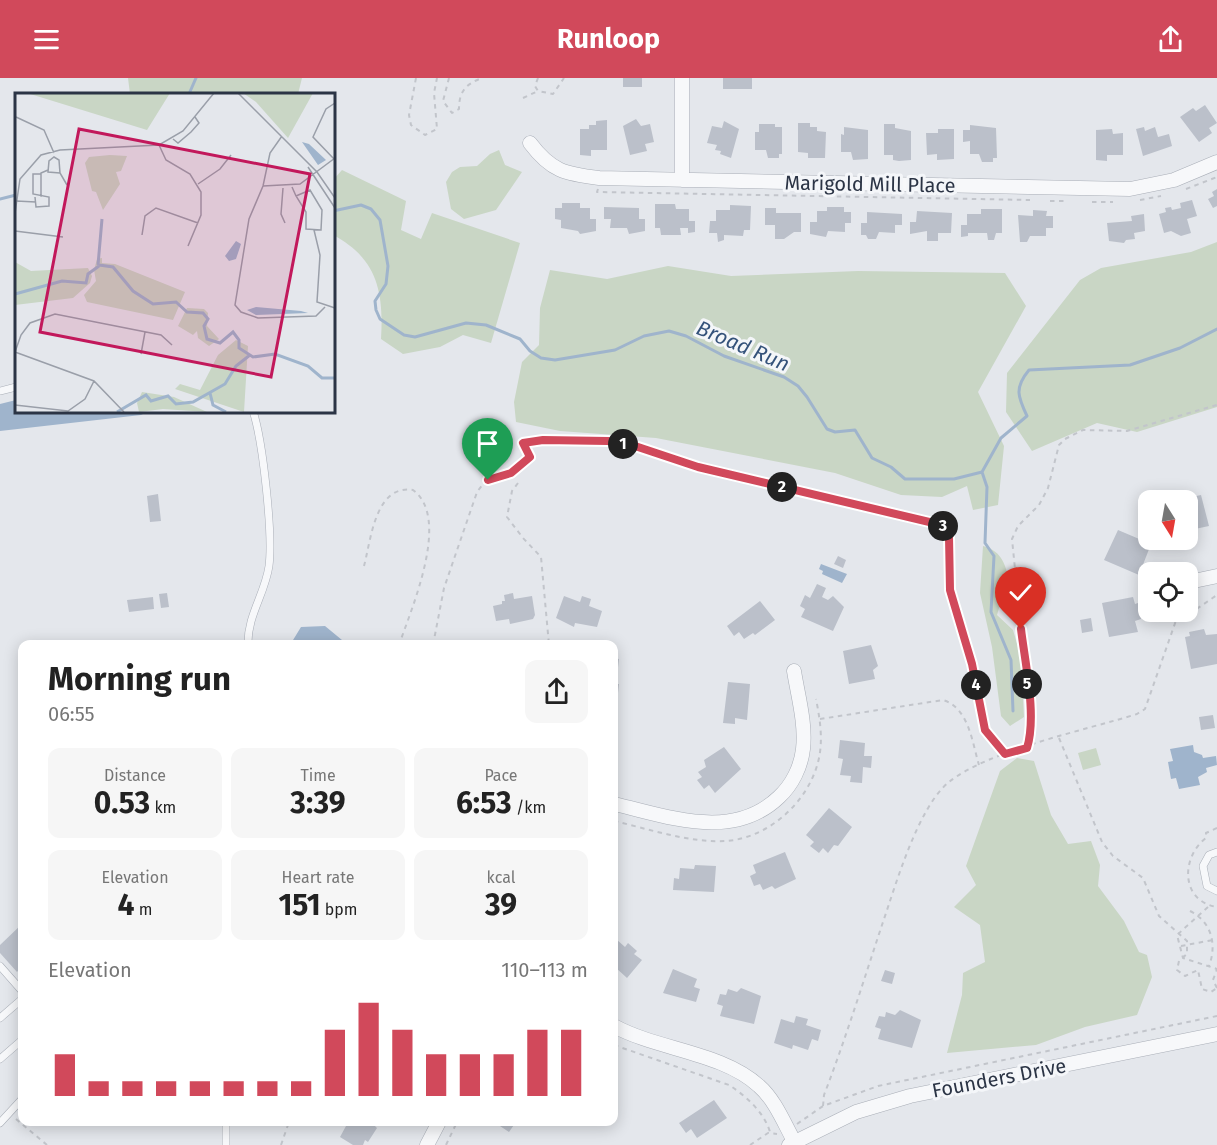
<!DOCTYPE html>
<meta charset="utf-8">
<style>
body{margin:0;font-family:"Fira Sans",sans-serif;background:#f6f6f6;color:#222;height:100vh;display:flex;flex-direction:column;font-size:22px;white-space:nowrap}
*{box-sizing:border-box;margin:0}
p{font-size:20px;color:#767676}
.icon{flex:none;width:33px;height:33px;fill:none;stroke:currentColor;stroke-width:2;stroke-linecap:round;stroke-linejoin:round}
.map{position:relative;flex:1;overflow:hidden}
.details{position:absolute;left:18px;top:562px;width:600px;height:486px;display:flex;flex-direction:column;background:#fff;border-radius:12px;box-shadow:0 3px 15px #0003}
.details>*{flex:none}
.needle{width:39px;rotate:169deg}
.fabs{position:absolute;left:1138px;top:412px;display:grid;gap:12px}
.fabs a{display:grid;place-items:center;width:60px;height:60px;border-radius:12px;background:#fff;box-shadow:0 3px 15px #0003;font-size:30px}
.pin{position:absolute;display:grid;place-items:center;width:51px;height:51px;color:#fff;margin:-62px -26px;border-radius:50% 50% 50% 0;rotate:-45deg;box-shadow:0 0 6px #0007}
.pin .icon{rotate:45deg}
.km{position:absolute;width:30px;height:30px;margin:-15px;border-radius:50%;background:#222;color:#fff;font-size:16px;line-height:30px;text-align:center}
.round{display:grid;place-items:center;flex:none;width:63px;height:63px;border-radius:12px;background:#f6f6f6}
.head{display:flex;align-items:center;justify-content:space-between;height:102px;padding:0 30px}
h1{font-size:33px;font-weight:700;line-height:45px}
.stats{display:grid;grid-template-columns:repeat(3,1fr);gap:9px;height:102px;padding:6px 30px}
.stats div{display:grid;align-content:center;border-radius:12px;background:#f6f6f6;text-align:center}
.stats b{font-size:30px;font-weight:700}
.stats small{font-size:16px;font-weight:400}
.stats p{font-size:16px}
.chart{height:168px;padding:12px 30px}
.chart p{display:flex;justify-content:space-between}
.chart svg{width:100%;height:108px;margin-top:6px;stroke:#d1495b;stroke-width:6}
header{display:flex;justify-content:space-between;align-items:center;height:78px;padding:0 30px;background:#d1495b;color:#fff;font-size:27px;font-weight:700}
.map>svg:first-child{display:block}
.green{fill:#c9d6c5}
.water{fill:#9fb4cc}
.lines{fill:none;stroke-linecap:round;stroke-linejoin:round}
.stream{stroke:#9fb4cc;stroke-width:3}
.building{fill:#bbc0ca}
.lane-casing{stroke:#a9aeb7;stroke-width:8}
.street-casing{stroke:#a9aeb7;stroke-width:15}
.path{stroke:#c2c5cb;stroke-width:2;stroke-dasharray:4.5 4.5;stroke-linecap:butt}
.lane{stroke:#f7f8fa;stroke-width:7}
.street{stroke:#f7f8fa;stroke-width:14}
.route-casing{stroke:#fff;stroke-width:12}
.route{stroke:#d1495b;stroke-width:8}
.labels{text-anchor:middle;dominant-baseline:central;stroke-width:6;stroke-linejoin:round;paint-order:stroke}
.street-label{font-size:20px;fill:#2b3445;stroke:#f4f6f9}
.water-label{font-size:21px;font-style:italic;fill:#34527a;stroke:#f4f6f9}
.inset-river{fill:none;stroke:#9fb4cc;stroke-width:3}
.inset-road{fill:none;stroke:#9a9fa9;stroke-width:1.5}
.view{fill:#c2185b;fill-opacity:0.15;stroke:#c2185b;stroke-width:3}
.inset-edge{fill:none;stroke:#2b3445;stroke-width:3}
</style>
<header><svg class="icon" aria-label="menu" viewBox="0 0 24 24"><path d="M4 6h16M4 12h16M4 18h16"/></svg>Runloop<svg class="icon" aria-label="share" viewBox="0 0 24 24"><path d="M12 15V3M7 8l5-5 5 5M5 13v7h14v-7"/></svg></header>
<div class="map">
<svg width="1217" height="1067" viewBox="0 0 1217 1067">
<rect width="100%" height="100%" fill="#e4e7ec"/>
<path class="green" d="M128,0H302L298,16H130Z
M499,72L505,87L522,94L496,132L464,141L451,131L446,104L452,94L460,89L477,88L490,76Z
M342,92L406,123L401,152L421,161L432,135L520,165L491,265L463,257L440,269L403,276L381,261C384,214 377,180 333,157V102Z
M1217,164V329L1137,354L1097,345L1032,373L1006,334L1007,295L1080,202L1101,190L1191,174Z
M668,188L731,198L858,193L1005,195L1026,228L978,314L1004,368L998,427L973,432L967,408L942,419L901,417L835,395L656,360L560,353L516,344L514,324L522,284L539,267L540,230L550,192L607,201Z
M983,468C1003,473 1006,489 1010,506L1003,516L997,537L1013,552L1021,579L1024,639L1010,648L1001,638L992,569L980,515Z
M1096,670L1101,687L1083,692L1078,675Z
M1017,680L1034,683L1051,737L1068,766L1091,763L1100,787L1098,808L1124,843L1139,874L1147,877L1152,899L1137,937L1085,949L1036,967L947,975L962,917L963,895L985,884L980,847L954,829L976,807L966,788L1000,693Z"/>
<path class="water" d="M16,322V333H149L141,337L0,353V326Z
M821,486L847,496L842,505L822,496L823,493L819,491Z
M325,548L348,567H290L301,549Z
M1193,667L1194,674L1202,677L1203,680L1216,678L1217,687L1206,690L1207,694L1198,699L1200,707L1179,711L1176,700L1171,701L1168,684L1173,683L1170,671Z"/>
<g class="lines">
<path class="stream" d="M189,16L196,0
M0,121L16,117
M333,133L361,127L371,131L380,142L388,188L386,206L375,223L376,232L380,241L404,257L415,259L466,245L486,247L520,261L530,273L541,280L555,282L615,272L644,258L669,253L686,258L724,278L784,299L798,308L807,319L827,351L835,354L855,352L872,380L891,389L905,401H954L982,394L1001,360L1027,338C1018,319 1014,310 1029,292L1130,287L1180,270L1217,251
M982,394L987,409L985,465L994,478L991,534L1011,582L1013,633"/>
</g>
<path class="building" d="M623,0H642V9H623Z
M723,0H752V11H723Z
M1205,27L1217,45L1209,50L1212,55L1199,64L1180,39L1193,30L1196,33Z
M636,41L641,48L650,46L654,64L645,66L647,73L630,77L623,48Z
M607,42V72H591V78L580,77V51H589V47H596V43Z
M724,43L739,51L731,80L720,76L721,73L715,72L717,67L707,65L712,48L722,50Z
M798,45H810V49H817V53L826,54L825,80H808V75L798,74Z
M759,46H775V49H782V76H779V80H768L766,72H755V54H759Z
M884,46H895V50L911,53V82L899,83L893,82V77H884Z
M970,47L996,50L997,80H993V84H982L979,76H970V63L963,64V52H970Z
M844,49L868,52V81L853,82L851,74H841V56L844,57Z
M1144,49L1145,53L1155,49L1158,59L1169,56L1172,68L1143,78L1136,51Z
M938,51H954V81L937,82V76L927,77L926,55H938Z
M1112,51L1113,56L1123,55V77H1107V83L1096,82V52Z
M1217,111V128L1213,130L1208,121L1214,118L1212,114Z
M1192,122L1197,138L1187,141L1191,155L1181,158L1171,153L1164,155L1159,136L1166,134L1165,130L1171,129L1172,132L1181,130L1180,125Z
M562,125H580V130H590V141H596V153L580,156L578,153L561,150V142L555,141V130H562Z
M655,126H675L676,131H689V143H695V154L688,155V150H680L681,157H661L660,150H655Z
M730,127L751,128L750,152H744L743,158L724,157V162L718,164L717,155H709L710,143H716V132H730Z
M604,129L639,130V141H645V153L629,156L627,150H610L611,141H604Z
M827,129H844V134H851V145H845V154L828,153L826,159L810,156V144H817V133H827Z
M765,130H776V135H801V154H794L784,161H775V147H765Z
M981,131H1002V155H996L994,162H988L987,155H968V158L961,159V147H967V136H981Z
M1033,132L1047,133L1046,138H1053V150H1046V158H1030L1027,164H1020L1018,137L1033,138Z
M917,133L952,135L951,155H938V163H927V153L910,156V144H916Z
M867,134L902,136V147H895V155L879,154L876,161H868L866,157H861V145H867Z
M1144,136L1145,153L1134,155L1135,161L1126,162L1124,165L1109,163L1107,145L1132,143L1131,138Z
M1186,414L1187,420L1201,417L1209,448L1195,451L1196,458L1188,460V423H1178L1176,416Z
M158,416L161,443L150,444L147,418Z
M1118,452L1151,466L1139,497L1104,482Z
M838,478L846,482L843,490L834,486Z
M817,506L826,510L822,519L828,522L833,518L844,529L833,553L801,539L805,531L800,528L805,517L810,520Z
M167,515L169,529L161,530L159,516Z
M513,515L514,521L532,518L535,537L533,541L510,546L509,541L496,543L493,528L502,526V523H505L504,517Z
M564,518L580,524L582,518L591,521L589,528L602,533L597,549L575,545L574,549L556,540Z
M153,519L154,531L129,534L127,522Z
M1133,519L1135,526L1138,525L1141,541L1135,543L1138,554L1109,559L1102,525Z
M760,523L775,542L755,557L753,555L744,561L739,554L734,558L727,548Z
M1091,540L1093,553L1082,555L1080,542Z
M1204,551L1206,557L1217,556V586L1191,591L1185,559L1190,558L1189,554Z
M871,567L878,588L873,592L875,601L849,606L843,573Z
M614,580L619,581L616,606H619L618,615L614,617Z
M728,604L750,606L747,642L735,640V646L723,645Z
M1213,637L1215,650L1201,652L1199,639Z
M840,662L865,665L864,678H872L871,690L863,689L862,705L850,704L851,698L840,697L843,681L838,680Z
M724,669L741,691L715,715L709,707L704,711L697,702L702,699L698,694L706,689L704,682Z
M829,730L852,749L838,768L834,767L828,775L823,770L819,775L810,768L814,764L806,757Z
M785,774L796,801L775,811L772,808L763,812L760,806L754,808L750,798L756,795L753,787Z
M695,787L716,788L714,814L673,812L674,800L679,801L680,790L694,791Z
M22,846V888L17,894L0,875V867Z
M616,861L625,869L628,865L637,873L634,876L642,882L627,900L615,889L614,892Z
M673,891L697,901L694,909L700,911L696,924L663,915Z
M885,892L895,895L892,906L881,903Z
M741,910L761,918L754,946L720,938L723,928L717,926L720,916L726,917L728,911L737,914Z
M900,932L921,942L912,970L878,961L881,951L875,949L879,938L885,939L886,934L895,937Z
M796,938L808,941L806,947L821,952L818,963L812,961L808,972L793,967L792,971L774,965L781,941L794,945Z
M714,1022L727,1040L697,1060L691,1051L686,1055L679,1045Z
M339,1044H371L377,1050L368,1064L365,1062L363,1067H353L340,1059L346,1048Z
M494,1044H516L509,1054Z"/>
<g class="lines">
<g class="lane-casing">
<path id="lane" d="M0,313L16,309
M248,567C247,538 265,516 269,488C273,456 263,364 253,333
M1217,774L1209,777L1203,788L1207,808L1217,813
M0,888L22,913
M0,940L22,921
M0,981L22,962
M226,1044V1067
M0,1045L22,1021"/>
</g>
<g class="street-casing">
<path id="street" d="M530,65C551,93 565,96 599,100L1130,111L1174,102L1217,84
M682,102V0
M1189,504L1217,498
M614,726C668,738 732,764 779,719C792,707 801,689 803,671C806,646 798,618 794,593
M614,948C658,972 722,974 759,1008C775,1022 784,1045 794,1063
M427,1067L439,1044
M789,1067L856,1034L910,1018L1217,956"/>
</g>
<path class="path" d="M416,0L409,37L411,47L425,57L437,51L434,15L437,0
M449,0L443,23L452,35L459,31C459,13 466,6 482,0
M538,0L535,8L538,13L553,16L564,0
M523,20L538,13
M598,111L597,114L1030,122
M1186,111L1217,99
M1140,122L1161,118
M1050,123H1065
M1092,124H1113
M518,405L512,413L507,439L523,460L541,479L549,567
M364,488C371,462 375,406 413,412C451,440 412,529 399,567
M1188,532H1195L1217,517
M433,567L444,510L476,417C483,400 496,402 511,395C518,392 524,385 529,379L523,365L543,362L608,363L635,368L698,389L942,447L949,459V512L972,587L985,652L1005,676
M820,641L943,622C969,630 972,664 979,687
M1059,660L1102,764L1113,778L1143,800L1159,838L1187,863V876L1179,883L1177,892L1185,898L1198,892L1202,911L1211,914L1217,910
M1028,668L1029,630L1012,461L1018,448L1039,427L1048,410L1059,367L1065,361L1083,352L1127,353L1217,327
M614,743C649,751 689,765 726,763C769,760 810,723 819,680C823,661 820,641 816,621
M1217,750L1206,755V760C1181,779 1180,823 1217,829
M1208,829L1177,857L1183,880L1217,891
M1190,833C1212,844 1217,867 1209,888
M1181,868L1213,862
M1217,910L1213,902L1217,891
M614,967L729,1007C746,1018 764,1034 770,1054
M823,1028L824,1017C846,960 864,901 883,844C896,806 918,729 949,704C989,672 1086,652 1137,636L1145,631L1179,534
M16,1041L47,1067
M797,1046L823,1028L878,1008L1217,938
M281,1067L289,1044
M446,1067L457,1044
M750,1067L768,1055L777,1056"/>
<use href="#lane" class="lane"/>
<use href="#street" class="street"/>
</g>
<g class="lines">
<g class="route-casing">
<path id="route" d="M488,402L511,395L530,379L523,365L543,362L608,363L635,368L698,389L942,447L949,459L950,512L972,586L985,652L1005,676L1027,670C1037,638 1025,585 1021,551"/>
</g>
<use href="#route" class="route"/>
</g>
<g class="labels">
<g class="street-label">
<text transform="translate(870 106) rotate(1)">Marigold Mill Place</text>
<text transform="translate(999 1000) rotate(-11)">Founders Drive</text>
</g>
<g class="water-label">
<text transform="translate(743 268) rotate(23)">Broad Run</text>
</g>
</g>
<g transform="translate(15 15)">
<rect width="320" height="320" fill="#e4e7ec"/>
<path d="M12,0H155L132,37ZM228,0H298L273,45L241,9ZM95,62L112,63L106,78L101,79L105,91L88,117L81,99L77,98L70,70L74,64ZM87,165V170L100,171L170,199L158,227L72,209L69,202L81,188L79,177L82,166ZM0,169L16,178L73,175L77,183L75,190L58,205L0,212ZM172,215L189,216L193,220L192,233L204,246L194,253L183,245L182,238L178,242L163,233ZM221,247L233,253L229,319L160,296L165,291L185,297L203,262ZM127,299L159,304L192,319L148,316L124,319L122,310Z" fill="#c9d6c5"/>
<path d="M287,49L294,51L311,67L303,72ZM221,148L226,151L221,166L214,168L210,163ZM241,214L286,218L293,220L241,222L232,217Z" fill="#9fb4cc"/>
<path class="inset-river" d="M83,172L87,126M84,172L98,174L118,198L138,211L161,209L172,219L188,220L193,226L189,233L192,246L205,250L218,239L224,247V255L238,264L260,261L293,273L307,285H320M0,201L47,188L71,190L73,181L84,173M195,300L198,312L211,319M102,319L131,302L136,308L153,303L161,311L178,309L210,291L221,273L235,262"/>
<path class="inset-road" d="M223,0L302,79L320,105M1,24L29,37L39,60M267,43L255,60L248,93L234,126L220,212L226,219L243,225L301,223L310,214M158,46L163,50L176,39L184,30L180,24M144,52L151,67L175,81L186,99V122L173,153M319,66L298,44L311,16L320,10M293,74L320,115M45,80L33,79L34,68L39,64L44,67L45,80L52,92M183,91L205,76L216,62M248,93L285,91L320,65M277,94L281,103L291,119V136L306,137L307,117L295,97L281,103M268,95L266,121L270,130M20,104L21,114L34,113V104L18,101V81H26M26,104V80L33,77M1,108L21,109M0,120L5,86L26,62L45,57L144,52L168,38L199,0M299,137L305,162L302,209L320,215M0,138L48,144M127,142L130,123L141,115L183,130M0,259L6,242L15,230L40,221L146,242L157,252M0,259L79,288L109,319M126,261L130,239M0,312L53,318L70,306L79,288"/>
<path class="view" d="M64,36L295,81L256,284L25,239Z"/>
<rect width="320" height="320" class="inset-edge"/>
</g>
</svg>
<div class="fabs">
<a><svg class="needle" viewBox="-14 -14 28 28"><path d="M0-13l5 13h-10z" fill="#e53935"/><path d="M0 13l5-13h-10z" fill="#767676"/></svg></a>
<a><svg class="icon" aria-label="locate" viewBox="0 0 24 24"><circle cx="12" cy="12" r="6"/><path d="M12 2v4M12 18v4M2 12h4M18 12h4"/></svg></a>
</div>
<div class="pin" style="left:488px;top:402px;background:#1e9e55"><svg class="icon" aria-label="arrive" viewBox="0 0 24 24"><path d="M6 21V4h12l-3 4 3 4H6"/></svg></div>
<div class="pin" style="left:1021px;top:551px;background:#d93025"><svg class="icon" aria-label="check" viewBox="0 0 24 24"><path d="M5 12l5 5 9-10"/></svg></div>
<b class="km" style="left:623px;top:366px">1</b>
<b class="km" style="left:782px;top:409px">2</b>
<b class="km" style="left:943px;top:448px">3</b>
<b class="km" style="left:976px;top:607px">4</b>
<b class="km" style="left:1027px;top:606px">5</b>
<section class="details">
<div class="head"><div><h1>Morning run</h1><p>06:55</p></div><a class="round"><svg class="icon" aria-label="share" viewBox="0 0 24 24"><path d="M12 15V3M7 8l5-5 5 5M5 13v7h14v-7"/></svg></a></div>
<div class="stats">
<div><p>Distance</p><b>0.53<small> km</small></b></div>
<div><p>Time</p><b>3:39</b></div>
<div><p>Pace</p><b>6:53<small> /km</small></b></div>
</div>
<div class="stats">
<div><p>Elevation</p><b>4<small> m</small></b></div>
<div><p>Heart rate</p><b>151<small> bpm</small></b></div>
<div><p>kcal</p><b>39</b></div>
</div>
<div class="chart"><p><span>Elevation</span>110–113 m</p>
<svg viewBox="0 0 160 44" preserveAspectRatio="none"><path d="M5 44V27M15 44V38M25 44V38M35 44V38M45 44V38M55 44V38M65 44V38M75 44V38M85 44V17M95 44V6M105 44V17M115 44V27M125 44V27M135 44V27M145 44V17M155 44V17"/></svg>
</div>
</section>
</div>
